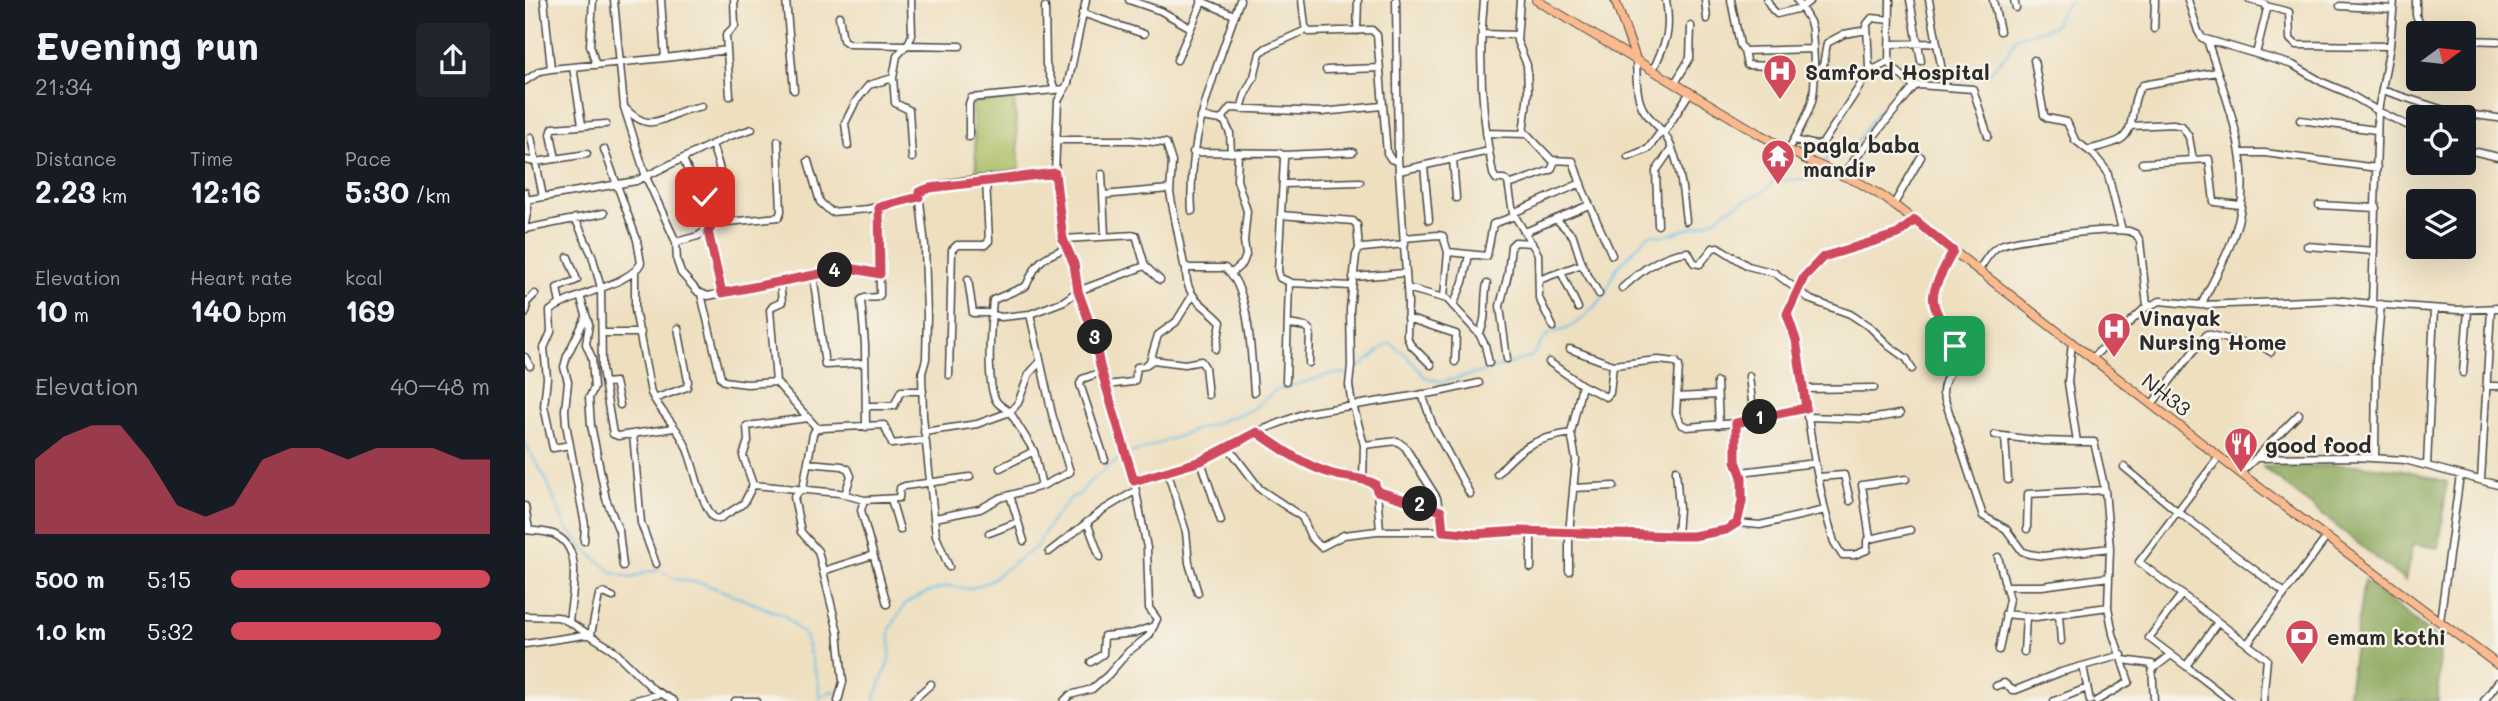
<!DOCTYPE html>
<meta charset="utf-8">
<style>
body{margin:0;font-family:Mali,sans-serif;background:#20242c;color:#f1f3f6;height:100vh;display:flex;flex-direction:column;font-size:26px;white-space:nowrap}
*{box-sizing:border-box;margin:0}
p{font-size:23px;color:#9ea1a6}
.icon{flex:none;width:38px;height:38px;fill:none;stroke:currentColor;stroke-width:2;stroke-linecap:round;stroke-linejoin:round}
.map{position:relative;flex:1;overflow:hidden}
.drawer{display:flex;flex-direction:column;background:#171b24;width:525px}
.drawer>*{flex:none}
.needle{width:46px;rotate:75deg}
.buttons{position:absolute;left:1881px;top:21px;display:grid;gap:14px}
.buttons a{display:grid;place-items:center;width:70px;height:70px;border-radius:7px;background:#171b24;box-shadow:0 7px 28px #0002;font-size:35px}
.pin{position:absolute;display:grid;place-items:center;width:60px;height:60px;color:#fff;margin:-30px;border-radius:14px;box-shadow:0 4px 10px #0006}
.km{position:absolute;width:35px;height:35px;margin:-18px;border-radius:50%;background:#222;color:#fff;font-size:19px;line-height:35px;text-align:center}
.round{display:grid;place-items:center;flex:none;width:74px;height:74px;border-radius:7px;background:#20242c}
.summary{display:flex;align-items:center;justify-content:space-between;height:119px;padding:0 35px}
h1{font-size:38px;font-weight:700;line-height:52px}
.stats{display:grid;grid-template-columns:repeat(3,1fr);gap:10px;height:119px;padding:7px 35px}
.stats div{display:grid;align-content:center}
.stats b{font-size:30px;font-weight:700}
.stats small{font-size:19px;font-weight:400}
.stats p{font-size:19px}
.chart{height:196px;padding:14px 35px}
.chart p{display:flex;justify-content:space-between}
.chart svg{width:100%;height:126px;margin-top:7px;fill:#d1495b;opacity:.7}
ul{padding:0 35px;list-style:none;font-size:23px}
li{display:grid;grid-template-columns:112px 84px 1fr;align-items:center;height:52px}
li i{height:18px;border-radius:9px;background:#d1495b}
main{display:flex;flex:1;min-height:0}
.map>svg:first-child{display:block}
.green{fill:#a8bc61;stroke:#6a7446;stroke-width:2}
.forest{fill:#86a457;stroke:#586841;stroke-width:2}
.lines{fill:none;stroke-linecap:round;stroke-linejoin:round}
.stream{stroke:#6cc1e8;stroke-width:2}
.minor-casing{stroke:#484641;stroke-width:9}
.major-casing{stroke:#484641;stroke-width:10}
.minor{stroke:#fff;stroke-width:6}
.major{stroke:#fbba8d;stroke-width:8}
.route-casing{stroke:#fff;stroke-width:14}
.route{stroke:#d1495b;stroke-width:9}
.labels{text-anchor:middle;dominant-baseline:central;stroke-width:5;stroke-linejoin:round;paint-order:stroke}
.poi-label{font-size:21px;font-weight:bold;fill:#2b2b2b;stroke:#f7f3e8;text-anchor:start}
.street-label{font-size:21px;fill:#2b2b2b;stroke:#f7f3e8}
</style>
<main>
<section class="drawer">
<div class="summary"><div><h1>Evening run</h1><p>21:34</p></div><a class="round"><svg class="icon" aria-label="share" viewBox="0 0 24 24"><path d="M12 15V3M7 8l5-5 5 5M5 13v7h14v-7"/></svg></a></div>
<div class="stats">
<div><p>Distance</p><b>2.23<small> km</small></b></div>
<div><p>Time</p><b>12:16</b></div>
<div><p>Pace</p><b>5:30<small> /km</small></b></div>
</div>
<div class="stats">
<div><p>Elevation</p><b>10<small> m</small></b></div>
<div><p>Heart rate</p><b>140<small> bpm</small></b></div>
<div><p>kcal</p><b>169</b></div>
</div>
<div class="chart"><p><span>Elevation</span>40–48 m</p>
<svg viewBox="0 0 160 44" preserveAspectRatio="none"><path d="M0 44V18L10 10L20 6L30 6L40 18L50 34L60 38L70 34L80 18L90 14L100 14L110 18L120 14L130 14L140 14L150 18L160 18V44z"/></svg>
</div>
<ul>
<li><b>500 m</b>5:15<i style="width:100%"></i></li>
<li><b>1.0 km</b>5:32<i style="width:81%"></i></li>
</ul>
</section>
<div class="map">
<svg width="1973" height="701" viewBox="0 0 1973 701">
<rect width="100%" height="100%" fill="#f7f3e8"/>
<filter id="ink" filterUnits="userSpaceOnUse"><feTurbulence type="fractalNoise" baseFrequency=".0143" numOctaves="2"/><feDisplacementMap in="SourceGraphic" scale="14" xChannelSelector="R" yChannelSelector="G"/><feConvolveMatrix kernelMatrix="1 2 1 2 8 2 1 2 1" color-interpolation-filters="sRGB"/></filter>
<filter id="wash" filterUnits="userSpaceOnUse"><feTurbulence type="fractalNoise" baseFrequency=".00686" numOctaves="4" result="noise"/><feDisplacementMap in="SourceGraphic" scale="28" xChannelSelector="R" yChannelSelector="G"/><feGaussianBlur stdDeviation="1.57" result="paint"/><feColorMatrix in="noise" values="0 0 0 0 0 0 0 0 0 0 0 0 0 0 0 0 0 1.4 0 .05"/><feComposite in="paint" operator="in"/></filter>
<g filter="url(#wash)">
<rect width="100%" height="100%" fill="#eedfbf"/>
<path class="green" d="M489,100L495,170L452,176L447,102Z"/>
<path class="forest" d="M1833,465L1880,470L1922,482L1914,548L1888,544L1880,581L1738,467Z
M1839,580L1915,642L1913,701H1822Z"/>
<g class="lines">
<path class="stream" d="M1420,74L1433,79L1462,76L1484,51L1491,37L1529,26L1534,15L1546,0
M1383,79L1401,73H1415
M1299,163L1309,152L1330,145L1350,115L1380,84
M828,371C843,364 851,351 865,343L880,354L900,377L917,382L957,372L1006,357L1023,334L1042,329L1057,319L1071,305L1079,296L1091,269L1121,237L1126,234L1139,236L1179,224L1192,218L1201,210L1236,193L1250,181L1284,179L1290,176L1294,171
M0,443L22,481L40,526L65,554L88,573L107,578L121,572L134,570L150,579L180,584L260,616L280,636L294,685V701
M604,454L726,410L750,391L803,375L822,373
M296,697L306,691L312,693
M349,701L365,658V629L381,603L401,593L423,586L445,589L463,582L511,547L528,519L547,497L554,495L565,481L598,456"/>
</g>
</g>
<g filter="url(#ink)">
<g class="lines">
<g class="minor-casing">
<path id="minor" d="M19,0L26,69
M68,0L65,45L71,65
M89,0L99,107C121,130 130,123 155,112C161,109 169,108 177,106
M136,0L140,58
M261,0L269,90
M604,0L636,11L666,28
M777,0L780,26L784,32L847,30L852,35L862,153L866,159L873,162
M871,0L873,158L883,302L882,336L885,344L906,365
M959,0C953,58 957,118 968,174L971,179H979L983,182L988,213L1013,254L1014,298L1028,327
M995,0L992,41L1002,65L1003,92L998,134
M1180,0L1182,19
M1206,0L1215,45L1219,51L1288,49
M1242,0L1247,9L1252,14L1276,8L1286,0
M1365,0L1364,64L1389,87
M1385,0L1396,61
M1404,0L1420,87
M1468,0L1475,31
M1489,0L1491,8
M1663,0L1673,31L1677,38L1768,65L1797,82L1821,92L1853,111L1865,46L1869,0
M1725,0L1740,4L1742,9L1731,54
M1891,0V15L1899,33
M676,1L709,15
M1741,6L1764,12L1765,39L1771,45L1865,46
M1815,6L1868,9
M520,7L521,65L530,90
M557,13L619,34
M314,16L318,40L324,44L435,46
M1629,29L1630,0
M832,31L833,0
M958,34L992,35
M1939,40L1973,41
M1364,44L1412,43
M1219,51L1222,65L1244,66
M1111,59C1112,75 1110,99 1120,112C1128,123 1139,130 1144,142C1156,166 1158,195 1161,221
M652,60L677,2
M1509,60L1519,115L1522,118L1542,122L1550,140L1569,155L1582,171L1597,230
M1363,62L1350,69L1344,67L1342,24L1347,18L1365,20
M48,67L57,125
M801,70L854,68
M1128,70C1142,39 1146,33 1141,0
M1288,71L1298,66L1302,43L1319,34L1342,30
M368,78L370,103L384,110L387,158
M0,81L15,71L26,69L140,58L202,50
M1150,83L1165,58L1166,26
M1857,90L1925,112L1973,118
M205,96L201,35L210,26L209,0
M99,107L121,177L151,242L152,261L156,273L173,292L183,296L325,268L355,274
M716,109L721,92L729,77L735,53L741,48L781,30
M676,117L696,120L705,108L797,112L857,106
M698,118L705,133L706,153
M1775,120L1851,130
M1605,126L1648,124L1657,126L1664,137L1668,160
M1894,131L1853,111L1847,304L1933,310L1973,308
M961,133L1002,134L1027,160L1048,161L1058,190L1087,255
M1139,133L1165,92
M6,137L18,197
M444,137V104L446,98L540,89
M531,140H606L641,143L647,162L645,193L659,265L664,268H700C726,288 726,360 729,392
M1269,140L1291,145L1297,144L1346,69
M323,146L320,123L331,101L344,85L368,78L372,56L384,42L387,35L386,0
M1939,149L1973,157
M1263,150C1272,135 1282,118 1287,101C1292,79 1288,52 1287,29L1285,22L1272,0
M1563,150C1573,147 1585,145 1595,140C1613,129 1603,99 1618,85L1692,72
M668,152L754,153L758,155L759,159L753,271L755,278L767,283L826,286
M1715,153H1740L1852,168
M758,155L828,152
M1103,157L1123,149L1137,130
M31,159L26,134L28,128L81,124
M158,159L168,183L185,204L184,217L186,227
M928,159L931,198
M0,160L11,162L62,154
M283,161L295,202L306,212L343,209L394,197
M1617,163L1684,159L1689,202L1715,205
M899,166L904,220
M874,171L964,151
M577,174L580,236
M1317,175L1389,87L1394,85L1448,89L1463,136
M758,184L835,182
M984,185L1026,170L1030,161
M0,192L3,208L0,224
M578,195L644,189
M180,197C204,179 194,169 187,144
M0,198L1,200L111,181L202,137L227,129
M1369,204L1396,157
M1794,205L1851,208
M667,211C662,136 691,70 715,0
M988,213L1056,183
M756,215L828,221L832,225L834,249
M50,218L67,255L76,288L77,369L88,434L93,436L149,428
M1031,219L1048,236L1058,267L1074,294
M1133,225L1131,171L1147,148
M0,229L79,213
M183,231L197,293
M1000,232L1064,205
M879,238L913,235L918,236L923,252L919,297
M538,239L611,235L620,266L635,280
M151,242L173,236L192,223L254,217L256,211L253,141
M1782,246L1849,251
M1428,251C1405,293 1399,290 1423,334C1426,340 1432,347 1432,354C1431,369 1417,378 1418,394L1458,516L1481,529L1497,551L1504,554L1518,556L1585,548
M923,252L962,256L968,224L990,216
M661,267C660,300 678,302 696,322L691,349
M110,271V310L126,393C135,412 152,426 160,444C171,468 172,495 188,517L194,519L219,503L228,485L314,493L339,500L374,498L375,488L380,486L445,477
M1453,271C1459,263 1465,250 1474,246C1489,238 1585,228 1604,231L1611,234L1615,241L1622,306
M1036,272L1053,308
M288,274L300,365L340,363
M706,274L718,263L721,255L719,241L722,211L712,180L713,153
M828,277L881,273
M443,279L448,313H463L476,317L505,314
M1014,280L1057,264
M255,281L257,302L248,306L245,310L251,382L293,429
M882,288L922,299L954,334L960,345L964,363
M1097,288C1116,271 1136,254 1163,252L1169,263L1175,264L1188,248L1193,247L1223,266L1250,273L1286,300L1325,314L1345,327L1364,346L1382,359L1387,369
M176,294L196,378L199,381L222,384L251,382
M55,296L64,324L61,344L67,358L69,388L64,398L66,425L81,499L94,531L98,566
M0,301L2,309L0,314
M1,303L10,294
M35,304L32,288L52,280L43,257
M1676,305C1688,281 1702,257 1710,232C1732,169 1701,99 1682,40
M928,306L938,282L944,255
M882,318L931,334L930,362
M763,324L781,327L785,330L784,363
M77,333H116
M954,334C963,320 958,300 962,284
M1547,342L1543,382L1552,442H1569L1580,490L1585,548L1583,607L1588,634L1604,682L1571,701
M1045,349L1088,365L1133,360L1151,362L1154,366L1151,413L1156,424L1162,427L1211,423L1281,408
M0,357L5,366
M1567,358L1620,308L1635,301L1676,305L1810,300L1847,304
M982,359L975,306L983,274L986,246L990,242L1007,243
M625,361L633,335L651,322L667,296
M1024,362L1057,385L1081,397L1085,393L1088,365
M577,372L557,379L555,384L580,460
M1938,373L1943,310
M424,375L427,250L432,245H460L464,241L461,180
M1224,376L1229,419
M761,381L764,282
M1192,382L1194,425
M80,383L90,382L95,405
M581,385L607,382L610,380L612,367L619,366L628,360L660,364L676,361L680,367L683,395
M1961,386H1973
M1278,389L1349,388
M897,394L908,426L945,494
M1152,397L1192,395
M129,399L162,387L163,381L153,328
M1627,404L1682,334L1740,348L1746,352
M827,405L824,385L826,366L825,309L831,255L834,249L838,248L880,244
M828,405L839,445L872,441L880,447L912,498L918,531
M341,406H369L376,391H398
M485,412C481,409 475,406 472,402C460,386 466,320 468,300L501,286C512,262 516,257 542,248
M1282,417L1345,419L1375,414
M341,427L340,345L336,300C342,294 350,301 355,295L354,207
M399,432L452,424L485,412
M732,432L765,454L792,469L847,482L852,491L855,531
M108,434L116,523L131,564
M1470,435L1517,441L1552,442
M1480,437L1483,480
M45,445L28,448L19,406L22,378L19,348L26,332L25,311C45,294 104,286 116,263L112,240L79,149
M704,448L735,489L777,517L786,537L796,547L819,535L852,531H926L951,534L995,531L1152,536H1168L1201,530L1207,527L1214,519L1217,502V477L1211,461V423
M1694,457L1614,562L1742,659L1738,701
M1731,458L1774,414
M1850,458L1851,361L1856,304
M676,461L696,521
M283,463L317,466L323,469L326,476L320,494
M1902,466L1909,309
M1599,467L1652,511L1760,593
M475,468L509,451
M1151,470L1154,508L1152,536
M1216,472L1290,463
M643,473L661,532L664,563L673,593
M1715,473L1731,458L1829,457L1880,460L1973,485
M972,474C997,446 1008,439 1046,433
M1293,477L1319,475L1325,501
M838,479L839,445
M1956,480L1966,309
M609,481L676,461L732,432L780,413L913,392L954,383
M228,485L218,456L223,441L222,426L283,418
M517,486L545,472L527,414L505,314L539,301L553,291L620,266
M1048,488L1089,486
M852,491L916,511
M485,495L499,541
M366,499L375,530
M339,500L336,510L362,604
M0,506L4,530
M410,518L455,509L475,498L517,486L509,451L485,412L493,403L504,374L514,363
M562,522L575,557
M1212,523L1235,525L1300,510
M1502,529L1503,494L1580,490
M0,530C9,531 20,531 28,534C61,547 46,596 44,622
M1385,530L1345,539L1342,541V550L1329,555H1317L1309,542L1300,510L1290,463L1271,340L1262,311L1279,277L1298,257L1373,234L1390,220
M1006,532V568
M464,533L493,522
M1345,539L1337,485L1381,479
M59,541L60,525L41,424L40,410L43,382L39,367L42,356L61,317
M524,552L578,510L610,491
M1473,557L1484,599L1474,650
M424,567L411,536L398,416L397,373L401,359L402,316L400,246L394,192C417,179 501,175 530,173
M298,571L348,555
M1044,571V533L1051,460L1046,433L1057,385
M1480,586H1517L1584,577
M1657,594L1624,638L1661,666
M1480,614L1511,617L1583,607
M1534,615L1536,641
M0,616L33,617L44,622L87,649L128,689L149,701
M1915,621L1935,475
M1693,622L1661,666L1706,701
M1723,643L1801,538
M0,644L66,634L74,595L78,593L88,597
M1499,652L1501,617
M1598,660L1627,664L1629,701
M566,662L578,654L579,636L609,633L629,626
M1558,666L1565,701
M1629,668L1646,655
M1471,686L1479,683L1487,690H1491L1536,672L1597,655
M107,701L135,694
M210,701H231
M313,701L318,682L313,632L293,551L276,532L269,497L278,488L288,434L290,430L297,428L359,425L367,444L400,440
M387,701L406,684
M539,701L545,695L567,689L583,675L604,651L624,636L632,619L624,608L622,548L609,481L575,366L569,335L553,291L549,264L538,239L533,204L530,173L533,101L543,83L561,0
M1529,701L1562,688
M1959,701L1973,682"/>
</g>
<g class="major-casing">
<path id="major" d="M1011,0L1234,134L1284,161L1335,183L1360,198L1715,473L1973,665
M1090,0L1111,59"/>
</g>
<use href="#minor" class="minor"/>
<use href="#major" class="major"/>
</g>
</g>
<g class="lines" filter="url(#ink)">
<g class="route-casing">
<path id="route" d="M180,197L185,204L184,213L186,228L183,231L197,293L325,268L355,274L354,207L394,197V192L405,188L530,173L538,239L549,264L553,291L569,335L575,366L609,481L676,461L732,432C755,448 779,466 808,474C821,478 838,477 850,484L852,491L916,511L918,531L951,534L995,531L1152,536H1168L1201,530L1212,523L1217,502V477L1211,461V423L1281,408L1271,340L1262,314L1279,277L1298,257L1373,234L1390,220L1428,251C1401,303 1402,295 1430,346"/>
</g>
<use href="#route" class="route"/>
</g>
<defs>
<g id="hospital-pin" transform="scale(1.75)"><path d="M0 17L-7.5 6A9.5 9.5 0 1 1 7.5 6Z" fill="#d1495b" stroke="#f7f3e8"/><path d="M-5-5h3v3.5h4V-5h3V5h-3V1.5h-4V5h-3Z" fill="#fff"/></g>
<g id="temple-pin" transform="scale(1.75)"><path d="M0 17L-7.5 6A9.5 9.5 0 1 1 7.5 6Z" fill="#d1495b" stroke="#f7f3e8"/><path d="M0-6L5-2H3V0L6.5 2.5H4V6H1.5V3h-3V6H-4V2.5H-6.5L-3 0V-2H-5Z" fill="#fff"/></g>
<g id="restaurant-pin" transform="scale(1.75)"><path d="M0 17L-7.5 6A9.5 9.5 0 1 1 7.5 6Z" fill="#d1495b" stroke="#f7f3e8"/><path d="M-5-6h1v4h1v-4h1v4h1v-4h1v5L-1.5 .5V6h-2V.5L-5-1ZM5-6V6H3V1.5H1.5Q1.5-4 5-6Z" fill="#fff"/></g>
<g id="bank-pin" transform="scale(1.75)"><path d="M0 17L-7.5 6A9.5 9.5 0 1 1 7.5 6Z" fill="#d1495b" stroke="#f7f3e8"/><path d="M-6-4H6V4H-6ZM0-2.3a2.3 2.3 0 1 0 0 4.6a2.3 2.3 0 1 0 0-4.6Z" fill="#fff"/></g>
</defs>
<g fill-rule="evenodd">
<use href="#hospital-pin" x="1255" y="71"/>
<use href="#temple-pin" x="1253" y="156"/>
<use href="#hospital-pin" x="1589" y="329"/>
<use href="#restaurant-pin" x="1716" y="444"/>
<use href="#bank-pin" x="1777" y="636"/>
</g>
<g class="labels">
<g class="poi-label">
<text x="1280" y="71">Samford Hospital</text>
<text x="1278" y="144">pagla baba<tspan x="1278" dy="24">mandir</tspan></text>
<text x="1614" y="317">Vinayak<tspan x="1614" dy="24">Nursing Home</tspan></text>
<text x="1740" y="444">good food</text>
<text x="1802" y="636">emam kothi</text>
</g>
<g class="street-label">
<text transform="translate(1642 394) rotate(38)">NH33</text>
</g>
</g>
</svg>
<div class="buttons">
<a><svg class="needle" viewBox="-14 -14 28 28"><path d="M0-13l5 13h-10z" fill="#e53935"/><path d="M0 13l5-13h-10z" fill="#9ea1a6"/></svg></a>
<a><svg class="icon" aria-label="locate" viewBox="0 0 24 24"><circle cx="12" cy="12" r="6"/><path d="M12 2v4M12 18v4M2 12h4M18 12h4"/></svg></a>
<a><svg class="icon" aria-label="layers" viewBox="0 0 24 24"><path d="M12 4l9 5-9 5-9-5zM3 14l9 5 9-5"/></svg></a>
</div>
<div class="pin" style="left:1430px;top:346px;background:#1e9e55"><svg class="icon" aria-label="arrive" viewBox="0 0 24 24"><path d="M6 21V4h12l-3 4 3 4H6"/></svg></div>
<div class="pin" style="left:180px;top:197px;background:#d93025"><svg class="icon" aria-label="check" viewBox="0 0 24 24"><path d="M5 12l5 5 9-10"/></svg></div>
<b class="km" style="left:1235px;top:417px">1</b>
<b class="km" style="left:895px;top:504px">2</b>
<b class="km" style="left:570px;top:337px">3</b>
<b class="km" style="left:310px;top:270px">4</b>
</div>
</main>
